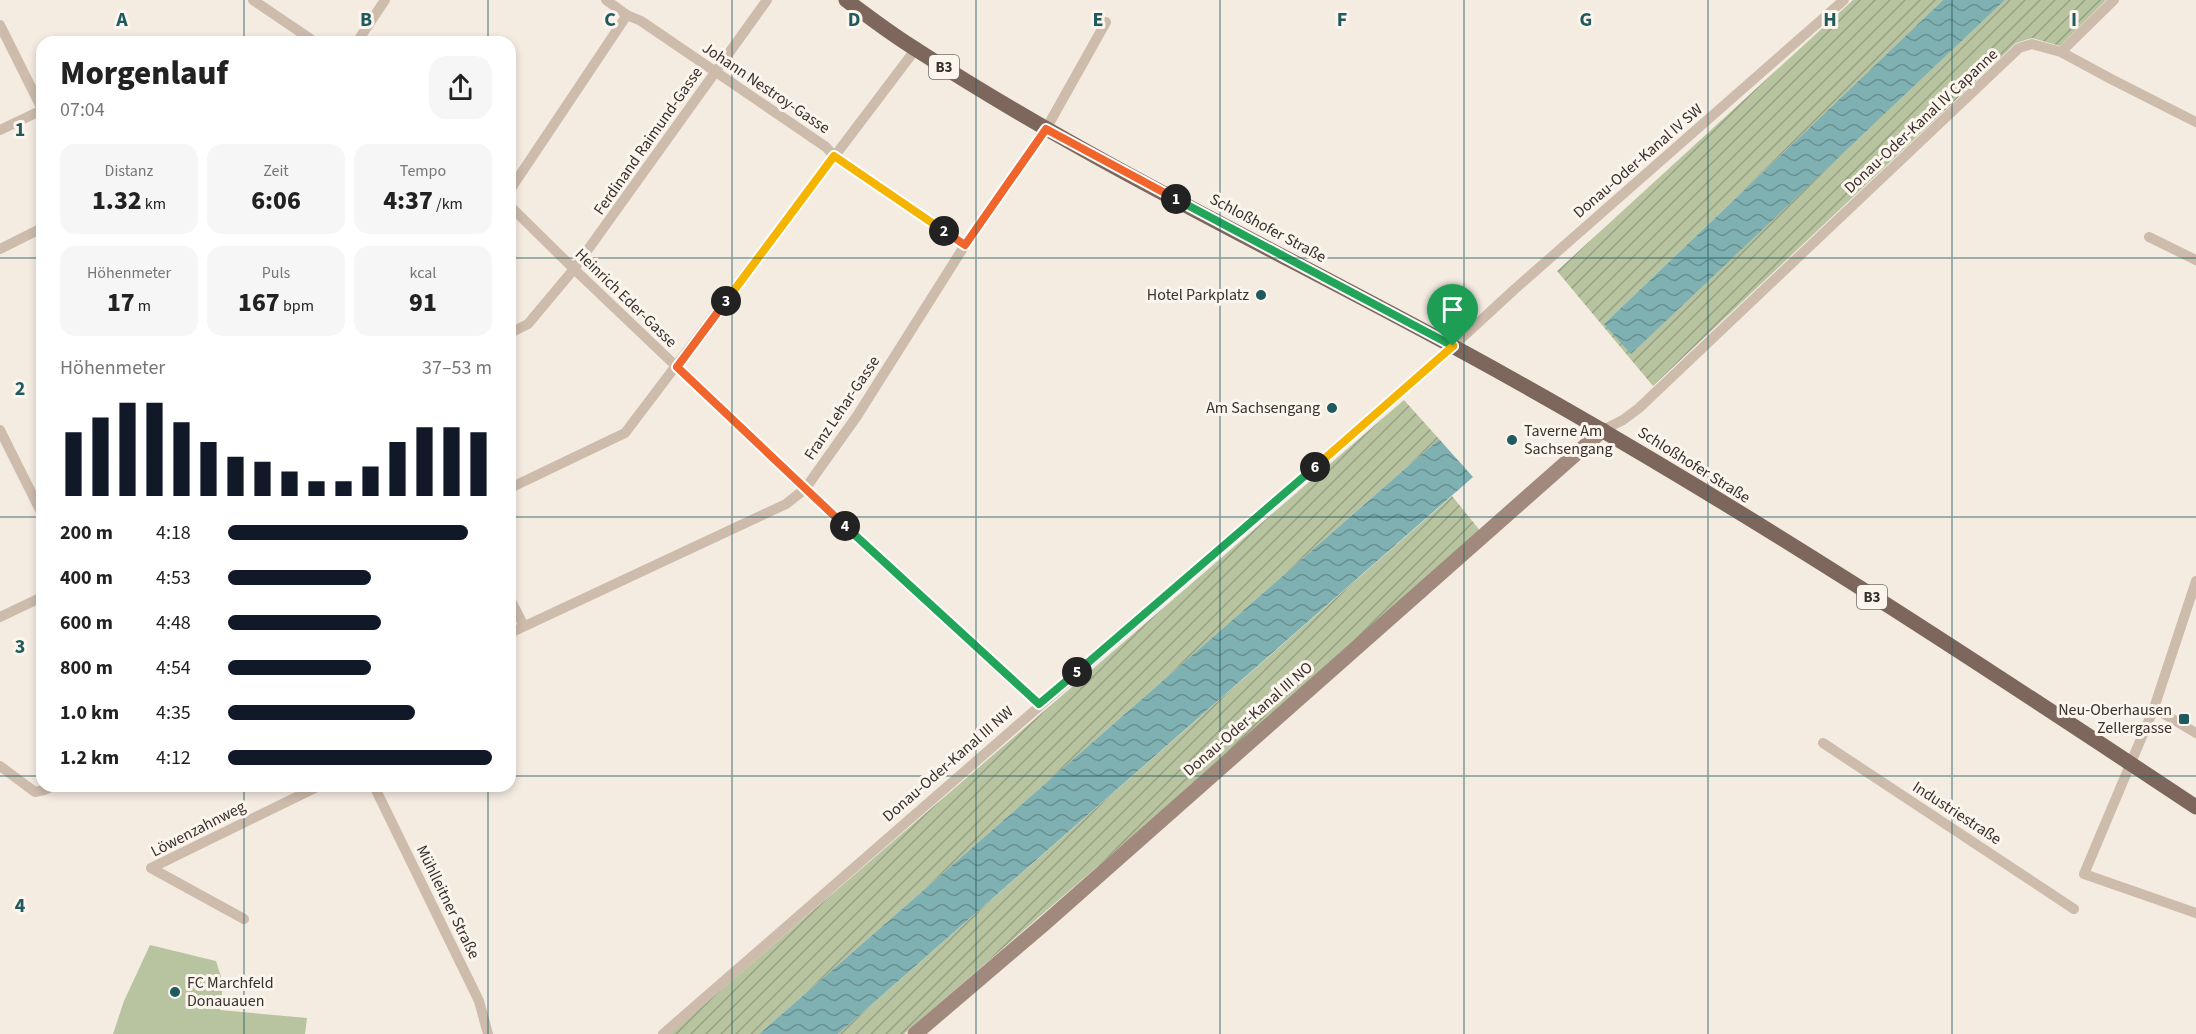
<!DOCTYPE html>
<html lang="de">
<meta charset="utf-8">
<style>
body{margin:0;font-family:"Source Sans 3",sans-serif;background:#f6f6f6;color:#222;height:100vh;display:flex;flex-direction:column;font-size:22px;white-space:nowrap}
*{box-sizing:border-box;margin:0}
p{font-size:20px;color:#767676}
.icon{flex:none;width:33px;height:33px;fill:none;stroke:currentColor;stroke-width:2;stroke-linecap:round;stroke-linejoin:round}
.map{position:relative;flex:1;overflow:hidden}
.drawer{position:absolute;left:36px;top:36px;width:480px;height:756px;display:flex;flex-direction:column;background:#fff;border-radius:18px;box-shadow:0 3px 9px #0003}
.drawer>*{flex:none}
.pin{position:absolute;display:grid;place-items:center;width:51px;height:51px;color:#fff;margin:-62px -26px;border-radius:50% 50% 50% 0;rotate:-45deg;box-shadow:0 0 6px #0007}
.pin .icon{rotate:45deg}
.km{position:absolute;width:30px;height:30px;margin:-15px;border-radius:50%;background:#222;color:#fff;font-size:16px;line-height:30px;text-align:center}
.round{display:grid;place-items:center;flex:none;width:63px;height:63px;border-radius:18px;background:#f6f6f6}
.headline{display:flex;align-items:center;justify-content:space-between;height:102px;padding:0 24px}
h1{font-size:33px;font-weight:800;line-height:45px}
.stats{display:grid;grid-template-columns:repeat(3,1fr);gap:9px;height:102px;padding:6px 24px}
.stats div{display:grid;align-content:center;border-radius:15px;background:#f6f6f6;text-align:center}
.stats b{font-size:26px;font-weight:800}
.stats small{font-size:16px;font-weight:400}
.stats p{font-size:16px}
.chart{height:168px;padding:12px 24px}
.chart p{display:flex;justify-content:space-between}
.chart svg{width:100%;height:108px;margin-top:6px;stroke:#111827;stroke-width:6}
ul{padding:0 24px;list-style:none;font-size:20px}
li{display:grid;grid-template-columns:96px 72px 1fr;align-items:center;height:45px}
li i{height:15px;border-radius:8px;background:#111827}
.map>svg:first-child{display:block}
.park{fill:#b8c4a0}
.garden{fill:url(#garden-furrows)}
.water{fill:url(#water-waves)}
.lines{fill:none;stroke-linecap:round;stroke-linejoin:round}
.street{stroke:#cdbbac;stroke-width:10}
.secondary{stroke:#a18a7d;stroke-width:15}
.primary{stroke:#7d675c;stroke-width:15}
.split-1-casing{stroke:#fff;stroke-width:12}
.split-2-casing{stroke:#fff;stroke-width:12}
.split-3-casing{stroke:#fff;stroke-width:12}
.split-4-casing{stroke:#fff;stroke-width:12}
.split-5-casing{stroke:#fff;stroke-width:12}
.split-6-casing{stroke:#fff;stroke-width:12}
.split-7-casing{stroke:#fff;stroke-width:12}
.split-1{stroke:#22a559;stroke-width:8}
.split-2{stroke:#f0652b;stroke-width:8}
.split-3{stroke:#f5b400;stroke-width:8}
.split-4{stroke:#f0652b;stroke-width:8}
.split-5{stroke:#22a559;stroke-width:8}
.split-6{stroke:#22a559;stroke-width:8}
.split-7{stroke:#f5b400;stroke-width:8}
.grid{fill:none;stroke:#1f5a5e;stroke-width:1.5;stroke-opacity:0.55}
.poi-dot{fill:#1f5a5e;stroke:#fbf5ee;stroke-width:2}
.labels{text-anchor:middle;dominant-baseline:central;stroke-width:6;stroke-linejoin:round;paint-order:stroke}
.shield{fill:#fbf5ee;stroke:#756b66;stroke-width:1.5}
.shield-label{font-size:15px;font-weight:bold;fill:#3b302b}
.street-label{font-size:16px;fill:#3b302b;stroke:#fbf5ee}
.poi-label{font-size:16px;fill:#3b302b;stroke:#fbf5ee;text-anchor:end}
.grid-label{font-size:20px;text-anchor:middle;font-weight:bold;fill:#1f5a5e;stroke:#fbf5ee;stroke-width:6;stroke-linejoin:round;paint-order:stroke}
</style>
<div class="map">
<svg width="2196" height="1034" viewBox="0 0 2196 1034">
<defs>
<pattern id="garden-furrows" width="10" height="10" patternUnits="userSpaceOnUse" patternTransform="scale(1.5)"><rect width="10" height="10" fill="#b8c4a0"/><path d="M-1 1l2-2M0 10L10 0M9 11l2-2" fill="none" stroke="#97a083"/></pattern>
<pattern id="water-waves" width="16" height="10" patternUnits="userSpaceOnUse" patternTransform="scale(1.5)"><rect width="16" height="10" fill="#7fb0b2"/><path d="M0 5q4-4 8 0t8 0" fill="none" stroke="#699091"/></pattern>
</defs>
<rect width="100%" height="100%" fill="#f4ebe1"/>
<path class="park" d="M150,945L216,961L223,983L220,1010L307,1018L305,1034H113L124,1001Z"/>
<path class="garden" d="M1853,0H1943L1605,323L1631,353L2005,0H2106L2060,46L2032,38L2016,43L1653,386L1557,271Z
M1404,400L1439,439L759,1034H670Z
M1452,496L1482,533L904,1034H838Z"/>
<path class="water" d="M1943,0H2005L1631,354L1604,324Z
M1439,439L1473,477L838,1034H759Z"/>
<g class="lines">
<path class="street" d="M253,0L315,42
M606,0L627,15L641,21L826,147L834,156L965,245
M0,25L42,109
M357,42L385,0
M2061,52L2114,0
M0,130L42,110
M510,190L627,15
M510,206L574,269L805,489L1039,704
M2149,237L2196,260
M0,249L42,228
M510,333L528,324L574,269L767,0
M0,430L42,514
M1603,430L1623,420L1639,408L2019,48L2032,44L2061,52L2111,79L2196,122
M510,488L625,433L915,50
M2196,581L2154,708L2084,874L2196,913
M510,599L524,626
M0,617L42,597
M510,633L786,504L805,489L857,416L965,245L1046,129L1106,22
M2154,708L2196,733
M1823,743L2074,909
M0,766L35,792L44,790L54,786
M374,786L479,1001L488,1034
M244,919L151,868L319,786
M663,1034L1453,346L1516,288L1844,0"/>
<path class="secondary" d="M915,1034L1044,924L1603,430"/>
<path class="primary" d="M846,0C869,17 892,35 917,50C1105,172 1310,266 1505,375C1742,507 1970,657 2196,807"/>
</g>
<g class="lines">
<g class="split-1-casing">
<path id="split-1" d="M1176,199L1453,346"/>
</g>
<g class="split-2-casing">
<path id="split-2" d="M944,231L965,245L1046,129L1176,199"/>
</g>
<g class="split-3-casing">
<path id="split-3" d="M726,301L834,156L944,231"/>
</g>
<g class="split-4-casing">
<path id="split-4" d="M726,301L677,367L845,526"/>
</g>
<g class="split-5-casing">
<path id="split-5" d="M845,526L1039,704L1077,672"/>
</g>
<g class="split-6-casing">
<path id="split-6" d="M1077,672L1315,467"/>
</g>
<g class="split-7-casing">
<path id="split-7" d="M1315,467L1453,346"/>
</g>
<use href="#split-1" class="split-1"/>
<use href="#split-2" class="split-2"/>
<use href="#split-3" class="split-3"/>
<use href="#split-4" class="split-4"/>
<use href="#split-5" class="split-5"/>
<use href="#split-6" class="split-6"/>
<use href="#split-7" class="split-7"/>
</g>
<path class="grid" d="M244,0V42M488,0V42M732,0V1034M976,0V1034M1220,0V1034M1464,0V1034M1708,0V1034M1952,0V1034M0,258H42M510,258H2196M0,517H42M510,517H2196M0,776H42M510,776H2196M244,786V1034M488,786V1034"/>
<g class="poi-dot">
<circle cx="1261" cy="295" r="6"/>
<circle cx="1332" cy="408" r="6"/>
<circle cx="1512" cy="440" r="6"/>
<rect x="2178" y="713" width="12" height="12" rx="3"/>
<circle cx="175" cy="992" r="6"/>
</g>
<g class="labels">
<g class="shield">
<rect x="929" y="55" width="30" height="24" rx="4.5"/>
<rect x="1857" y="585" width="30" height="24" rx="4.5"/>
</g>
<g class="shield-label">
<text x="944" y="67">B3</text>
<text x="1872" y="597">B3</text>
</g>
<g class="street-label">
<text transform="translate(766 88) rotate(34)">Johann Nestroy-Gasse</text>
<text transform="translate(1921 121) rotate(-43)">Donau-Oder-Kanal IV Capanne</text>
<text transform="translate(648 141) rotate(-55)">Ferdinand Raimund-Gasse</text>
<text transform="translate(1638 161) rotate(-41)">Donau-Oder-Kanal IV SW</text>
<text transform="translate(1268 228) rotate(28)">Schloßhofer Straße</text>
<text transform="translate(626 298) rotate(44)">Heinrich Eder-Gasse</text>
<text transform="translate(842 408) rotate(-56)">Franz Lehar-Gasse</text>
<text transform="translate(1694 465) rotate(32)">Schloßhofer Straße</text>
<text transform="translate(1248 719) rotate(-41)">Donau-Oder-Kanal III NO</text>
<text transform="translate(948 764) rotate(-41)">Donau-Oder-Kanal III NW</text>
<text transform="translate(1957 813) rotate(33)">Industriestraße</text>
<text transform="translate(198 829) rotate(-27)">Löwenzahnweg</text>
<text transform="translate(448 902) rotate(64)">Mühlleitner Straße</text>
</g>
<g class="poi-label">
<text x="1249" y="295">Hotel Parkplatz</text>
<text x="1320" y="408">Am Sachsengang</text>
<text x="1524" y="431" text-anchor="start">Taverne Am<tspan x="1524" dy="18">Sachsengang</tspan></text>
<text x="2172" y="710">Neu-Oberhausen<tspan x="2172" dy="18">Zellergasse</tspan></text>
<text x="187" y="983" text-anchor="start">FC Marchfeld<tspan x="187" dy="18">Donauauen</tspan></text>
</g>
</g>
<g class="grid-label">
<text x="122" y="26">A</text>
<text x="366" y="26">B</text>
<text x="610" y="26">C</text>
<text x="854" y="26">D</text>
<text x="1098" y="26">E</text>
<text x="1342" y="26">F</text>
<text x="1586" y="26">G</text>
<text x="1830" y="26">H</text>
<text x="2074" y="26">I</text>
<text x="20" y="136">1</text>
<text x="20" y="395">2</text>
<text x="20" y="653">3</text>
<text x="20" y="912">4</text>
</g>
</svg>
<div class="pin" style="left:1453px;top:346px;background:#1e9e55"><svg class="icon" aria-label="arrive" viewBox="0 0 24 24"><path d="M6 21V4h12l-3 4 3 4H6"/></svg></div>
<b class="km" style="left:1176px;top:199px">1</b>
<b class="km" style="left:944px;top:231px">2</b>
<b class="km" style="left:726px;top:301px">3</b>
<b class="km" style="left:845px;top:526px">4</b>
<b class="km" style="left:1077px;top:672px">5</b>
<b class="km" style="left:1315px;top:467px">6</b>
<section class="drawer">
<div class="headline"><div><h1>Morgenlauf</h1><p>07:04</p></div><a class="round"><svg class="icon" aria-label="share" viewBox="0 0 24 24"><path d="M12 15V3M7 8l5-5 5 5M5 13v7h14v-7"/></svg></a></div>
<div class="stats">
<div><p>Distanz</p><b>1.32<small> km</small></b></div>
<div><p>Zeit</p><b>6:06</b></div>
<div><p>Tempo</p><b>4:37<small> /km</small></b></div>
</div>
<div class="stats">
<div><p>Höhenmeter</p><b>17<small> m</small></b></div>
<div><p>Puls</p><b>167<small> bpm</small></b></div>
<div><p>kcal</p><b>91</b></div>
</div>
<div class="chart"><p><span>Höhenmeter</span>37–53 m</p>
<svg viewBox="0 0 160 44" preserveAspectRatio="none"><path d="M5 44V18M15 44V12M25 44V6M35 44V6M45 44V14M55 44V22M65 44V28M75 44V30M85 44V34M95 44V38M105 44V38M115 44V32M125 44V22M135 44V16M145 44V16M155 44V18"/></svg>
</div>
<ul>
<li><b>200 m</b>4:18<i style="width:91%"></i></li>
<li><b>400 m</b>4:53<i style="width:54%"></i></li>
<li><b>600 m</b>4:48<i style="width:58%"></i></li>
<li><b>800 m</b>4:54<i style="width:54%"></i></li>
<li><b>1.0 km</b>4:35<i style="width:71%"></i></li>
<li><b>1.2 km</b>4:12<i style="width:100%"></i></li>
</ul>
</section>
</div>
